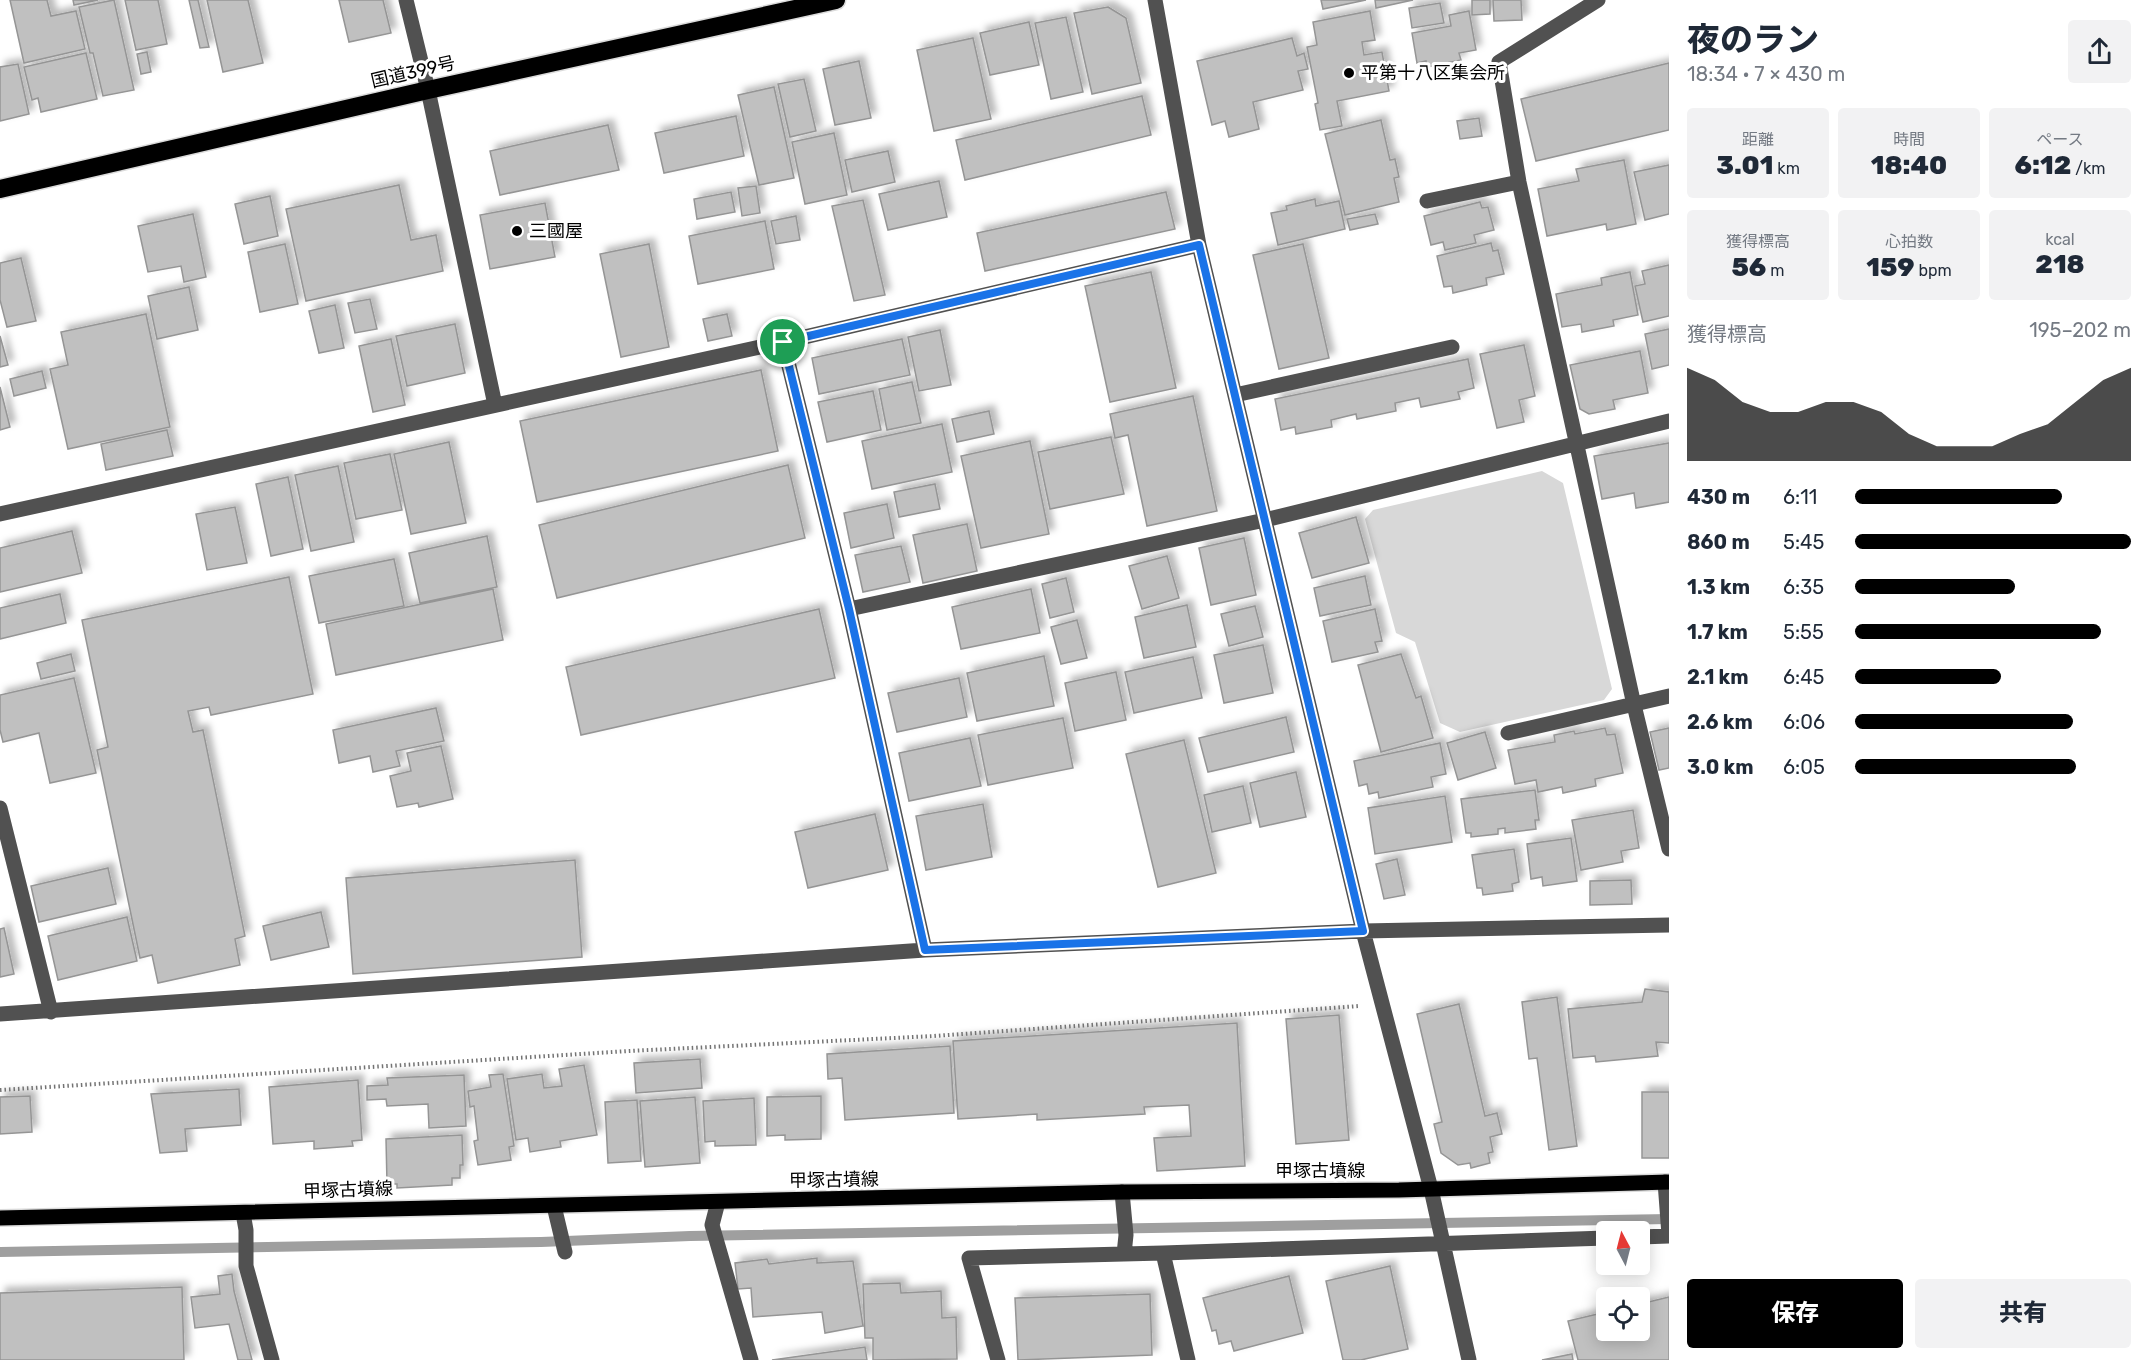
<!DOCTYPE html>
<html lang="ja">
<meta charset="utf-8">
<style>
body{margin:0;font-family:Rubik,"Noto Sans JP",sans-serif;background:#f2f2f3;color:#1f2937;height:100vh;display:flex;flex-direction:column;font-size:22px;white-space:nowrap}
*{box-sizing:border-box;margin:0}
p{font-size:20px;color:#747a83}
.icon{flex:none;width:33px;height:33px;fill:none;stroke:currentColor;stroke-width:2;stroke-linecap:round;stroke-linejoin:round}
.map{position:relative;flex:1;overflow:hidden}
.sheet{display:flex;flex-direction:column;background:#fff;width:480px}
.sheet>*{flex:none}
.needle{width:39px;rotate:353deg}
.fabs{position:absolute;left:1596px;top:1221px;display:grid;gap:12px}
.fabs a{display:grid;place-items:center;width:54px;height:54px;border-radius:6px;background:#fff;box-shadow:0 3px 15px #0003;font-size:30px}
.pin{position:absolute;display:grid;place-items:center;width:51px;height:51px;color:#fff;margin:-26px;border:3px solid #fff;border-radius:50%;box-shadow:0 2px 6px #0007}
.round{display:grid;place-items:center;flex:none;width:63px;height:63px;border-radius:6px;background:#f2f2f3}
.head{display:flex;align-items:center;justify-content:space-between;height:102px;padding:0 18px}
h1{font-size:33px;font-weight:800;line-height:45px}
.metrics{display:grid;grid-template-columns:repeat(3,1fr);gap:9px;height:102px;padding:6px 18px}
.metrics div{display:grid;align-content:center;border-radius:6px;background:#f2f2f3;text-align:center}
.metrics b{font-size:26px;font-weight:800}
.metrics small{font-size:16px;font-weight:400}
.metrics p{font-size:16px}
.chart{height:168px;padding:12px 18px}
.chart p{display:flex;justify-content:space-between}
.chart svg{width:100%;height:108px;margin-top:6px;fill:#000;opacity:.7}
.primary-button{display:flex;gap:12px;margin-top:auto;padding:12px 18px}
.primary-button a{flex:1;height:69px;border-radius:6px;background:#000;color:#fff;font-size:24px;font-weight:800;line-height:69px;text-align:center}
.primary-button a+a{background:#f2f2f3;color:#1f2937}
ul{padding:0 18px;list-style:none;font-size:20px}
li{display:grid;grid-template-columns:96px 72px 1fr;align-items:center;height:45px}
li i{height:15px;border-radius:8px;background:#000}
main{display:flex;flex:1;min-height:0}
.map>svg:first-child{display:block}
.green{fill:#d8d8d8}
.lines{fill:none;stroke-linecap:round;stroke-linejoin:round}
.stream{stroke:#9f9f9f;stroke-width:10}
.building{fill:#c0c0c0;stroke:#959595;stroke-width:1.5;filter:url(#shadow)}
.major-casing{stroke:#dbdbdb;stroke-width:18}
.highway-casing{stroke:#dbdbdb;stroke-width:21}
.path{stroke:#737373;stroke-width:4;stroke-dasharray:1.5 3;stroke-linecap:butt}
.minor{stroke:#515151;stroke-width:15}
.major{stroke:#000;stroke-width:15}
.highway{stroke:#000;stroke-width:18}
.route-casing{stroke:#fff;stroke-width:12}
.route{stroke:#1a73e8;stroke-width:8}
.poi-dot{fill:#000;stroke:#fff;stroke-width:2}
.labels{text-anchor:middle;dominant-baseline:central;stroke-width:6;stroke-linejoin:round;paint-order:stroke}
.street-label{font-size:18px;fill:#000;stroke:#fff}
.poi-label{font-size:18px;fill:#000;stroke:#fff;text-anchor:start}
</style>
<main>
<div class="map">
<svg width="1669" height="1360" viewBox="0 0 1669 1360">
<defs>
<filter id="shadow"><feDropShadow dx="5.5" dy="-5.5" stdDeviation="3" flood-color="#0004"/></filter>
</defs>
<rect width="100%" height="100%" fill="#fff"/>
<path class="green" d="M1542,471L1563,483L1612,689L1604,700L1460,732L1440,723L1415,642L1396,633L1365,519L1373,510Z"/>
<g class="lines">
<path class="stream" d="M0,1252L541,1242L690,1236L1669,1219"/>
</g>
<path class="building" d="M10,0H47L51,16L76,11L85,49L24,63Z
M73,0H98L74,5Z
M114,0L134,90L103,96L93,53H90L79,7Z
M125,0H158L167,44L136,50Z
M189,0H198L209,47L200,48Z
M207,0H248L263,63L223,72Z
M339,0H383L391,33L349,42Z
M1321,0H1366L1323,9Z
M1375,0H1413L1376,8Z
M1472,0H1490V14L1472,15Z
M1493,0H1521L1522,20L1494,21Z
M1440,3L1444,23L1412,28L1409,8Z
M1108,7L1126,18L1141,83L1092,94L1074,13Z
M1370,11L1375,40L1362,42L1364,55L1382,52L1389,91L1337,101L1342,126L1320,130L1315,104L1318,103L1307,47L1317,45L1313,22Z
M1469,11L1476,50L1459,53L1461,60L1427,67L1426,61L1417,63L1412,33L1451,26L1449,15Z
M1066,17L1083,92L1051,99L1035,23Z
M1029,22L1039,65L990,75L980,33Z
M973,38L991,119L934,131L917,50Z
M1292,38L1297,56L1304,53L1308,69L1298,71L1303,90L1253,102L1259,129L1229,137L1225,121L1212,125L1197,61Z
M147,52L151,72L141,74L137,54Z
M86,53L97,99L41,112L38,98L32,100L24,67Z
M859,61L871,118L835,125L823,69Z
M1669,63V130L1536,161L1521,99Z
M18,64L29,114L0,121V67Z
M804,79L816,131L790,137L778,84Z
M774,87L794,178L759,185L738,95Z
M1142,96L1151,135L965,180L956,140Z
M736,116L744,156L664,173L655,133Z
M1479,118L1482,136L1460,139L1457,121Z
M1381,120L1390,160L1395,159L1399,177L1394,178L1399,202L1345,215L1325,134Z
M608,125L619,170L500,195L490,151Z
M834,133L847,195L805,204L792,142Z
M888,151L895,182L852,192L845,160Z
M1624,160L1636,224L1607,230L1606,224L1547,236L1538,189L1579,181L1576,169Z
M1669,165V214L1645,220L1634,172Z
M939,181L947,217L888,230L879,194Z
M399,185L411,240L436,235L443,271L306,301L286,209Z
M756,186L760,213L742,216L738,188Z
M731,192L735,212L697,219L694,199Z
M1166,192L1175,229L985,271L977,233Z
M270,196L278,236L244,244L235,204Z
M1315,199L1316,206L1339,201L1345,229L1278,245L1271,213L1287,210L1286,206Z
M863,200L885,295L854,301L832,206Z
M1480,202L1482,208L1488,207L1494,230L1474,235L1476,243L1445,250L1443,242L1431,245L1424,216Z
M545,203L555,257L490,269L480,215Z
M193,214L206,277L184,282L181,266L148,272L138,226Z
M1375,214L1378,224L1350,230L1347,219Z
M796,216L800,240L776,244L771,221Z
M765,221L774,269L698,284L689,236Z
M1491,243L1493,251L1498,250L1504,274L1486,278L1487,285L1453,293L1452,286L1444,287L1437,256Z
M285,244L298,304L260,312L248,252Z
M649,244L669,347L621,357L600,254Z
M1303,244L1329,358L1279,369L1253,255Z
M21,258L36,321L7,327L0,300V263Z
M1669,265V316L1643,322L1635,286L1645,284L1642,271Z
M1151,272L1176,388L1110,402L1085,286Z
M1630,272L1638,315L1613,320L1614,326L1582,332L1581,324L1562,327L1556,294L1602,285L1601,278Z
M189,287L198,330L157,339L148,296Z
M370,299L377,329L355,333L348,303Z
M335,305L344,348L319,353L309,311Z
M146,314L170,427L68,449L50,369L68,365L61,332Z
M727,314L732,336L708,341L703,319Z
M455,324L465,373L407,386L396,336Z
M1669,329V365L1652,369L1645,334Z
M940,330L951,385L919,391L908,337Z
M0,336L8,365L0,367Z
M391,339L405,405L373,412L359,346Z
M902,339L910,375L819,394L812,358Z
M1524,345L1535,396L1519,400L1524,422L1497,428L1480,354Z
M1640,351L1648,393L1613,400L1615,409L1589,414L1580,409L1570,365Z
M1468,359L1474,388L1458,392L1460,399L1421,407L1419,398L1395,403L1396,411L1357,419L1356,414L1331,420L1332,427L1296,434L1295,427L1281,430L1275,399Z
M761,370L778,451L537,502L520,421Z
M42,371L46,388L14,396L10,379Z
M912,382L921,423L887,430L879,389Z
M0,387L10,427L0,430Z
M873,391L881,430L827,442L818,402Z
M1193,396L1217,511L1147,526L1128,435L1115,438L1110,414Z
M989,411L994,434L957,442L952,419Z
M942,424L952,472L872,489L862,441Z
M167,430L173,456L106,470L101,444Z
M1111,437L1124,494L1050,509L1038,452Z
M1030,441L1049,534L981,548L961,456Z
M449,442L466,523L411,534L394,454Z
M1669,443V502L1636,508L1634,493L1602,499L1594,456Z
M390,454L402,510L356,519L344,463Z
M788,465L805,538L557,598L539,525Z
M338,466L354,542L311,551L295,475Z
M288,477L303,549L271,556L256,484Z
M935,484L940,509L899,517L894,492Z
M887,504L894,538L851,548L844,513Z
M235,507L247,563L207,570L196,514Z
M1356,517L1369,563L1312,578L1299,533Z
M967,524L977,571L923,583L913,535Z
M72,531L82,573L0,592V548Z
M487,536L497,587L420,603L409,553Z
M1244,538L1256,595L1211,605L1199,548Z
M901,546L910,582L863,592L855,555Z
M1167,556L1179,598L1142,609L1129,566Z
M394,559L404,606L319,623L309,576Z
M1365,576L1371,605L1320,616L1314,588Z
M289,577L313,694L211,715L209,707L188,711L193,732L203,730L245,936L235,939L240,965L158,983L152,955L140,958L97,750L108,747L82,620Z
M1066,578L1074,612L1050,618L1042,584Z
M493,589L503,640L336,675L326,624Z
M1031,589L1040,633L961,649L952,607Z
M60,594L66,623L0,639V608Z
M1187,605L1196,647L1144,658L1135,617Z
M1255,606L1263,637L1229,646L1221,614Z
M819,609L835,678L581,735L566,667Z
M1375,609L1382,641L1375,642L1378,652L1332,662L1323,621Z
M1077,620L1087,658L1061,664L1051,627Z
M1263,645L1273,693L1224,703L1214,655Z
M71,654L75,671L41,679L37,663Z
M1401,654L1416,698L1421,696L1433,738L1381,752L1358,665Z
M1044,656L1054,706L977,721L967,673Z
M1193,657L1202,698L1134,713L1125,672Z
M1116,672L1126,720L1075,731L1065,683Z
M74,678L96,773L50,783L39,733L3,742L0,730V695Z
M959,678L967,717L897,732L888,693Z
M436,708L444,741L396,751L400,766L373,772L370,756L339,763L333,730Z
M1286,717L1294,752L1208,772L1199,738Z
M1063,718L1073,768L988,785L978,735Z
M1605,728L1607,735L1615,734L1623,773L1595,779L1596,786L1563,793L1562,787L1538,792L1536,780L1515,784L1508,750L1555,742L1554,735L1574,731L1575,734Z
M1669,728V768L1659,770L1650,732Z
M1485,732L1496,768L1458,780L1447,743Z
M970,738L981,786L909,801L899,753Z
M1184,740L1216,873L1158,887L1126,754Z
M1440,743L1446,774L1431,777L1433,787L1379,798L1378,792L1369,794L1367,784L1359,786L1354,761Z
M441,746L453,799L419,807L418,803L397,807L390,776L411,771L407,753Z
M1296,772L1306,817L1260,827L1250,783Z
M1243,786L1251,823L1212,832L1204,795Z
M1535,790L1539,820H1535L1536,829L1505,833V828L1498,829V834L1471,837V833H1466L1461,799Z
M1445,796L1452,842L1375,854L1368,808Z
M983,804L992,857L926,870L916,816Z
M1633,810L1639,848L1621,851L1623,862L1581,870L1572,820Z
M875,814L888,870L808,888L795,832Z
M1571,838L1577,881L1543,886L1542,877L1531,879L1527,844Z
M1514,849L1519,882L1512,884L1513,891L1483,895L1482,888H1477L1472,855Z
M1397,859L1405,895L1384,899L1376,864Z
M575,860L582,957L353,974L346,878Z
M108,868L116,904L39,922L31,886Z
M1631,880L1632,904L1590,905V881Z
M321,912L329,947L271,960L263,926Z
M127,917L137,961L58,980L48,936Z
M4,928L14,974L0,977V929Z
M1645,989L1669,992V1043L1656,1042L1658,1056L1596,1062L1595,1056L1573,1058L1568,1009L1642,1002Z
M1557,997L1577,1146L1549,1150L1537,1058L1529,1059L1522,1002Z
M1459,1004L1485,1116L1497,1113L1502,1134L1490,1137L1493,1152L1488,1153L1490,1163L1471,1168L1470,1163L1458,1165L1441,1153L1434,1124L1442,1122L1417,1014Z
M1339,1015L1349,1140L1296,1144L1286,1019Z
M1237,1023L1245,1166L1157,1171L1154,1138L1191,1136L1189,1105L1144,1107L1145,1114L1037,1120V1114L958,1119L953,1041Z
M950,1046L954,1113L845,1120L842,1078L828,1079L827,1054Z
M700,1059L702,1088L636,1093L634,1063Z
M584,1065L597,1135L560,1141L561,1147L530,1152L528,1138L516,1140L507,1079L542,1074L544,1088L562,1086L559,1069Z
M503,1074L514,1146L509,1147L511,1160L478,1165L474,1141L478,1140L474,1106L470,1107L468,1091L491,1087L489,1075Z
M464,1075L466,1126L429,1128L428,1104L387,1106L386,1099L367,1100V1086L388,1085L387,1078Z
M358,1080L362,1140L352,1141L353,1146L314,1149V1141L273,1144L269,1087Z
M239,1089L241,1125L185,1129L187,1151L160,1153L151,1094Z
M1642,1092H1669V1158H1642Z
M30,1096L32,1132L0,1134V1097Z
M821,1096V1139L785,1140V1135L767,1136V1097Z
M695,1097L700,1163L645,1167L640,1101Z
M754,1098L756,1145L715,1146V1141L705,1142L703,1101Z
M637,1100L641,1161L608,1163L605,1102Z
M462,1135L463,1165H460V1178H452V1185L397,1188V1184H387L386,1139Z
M817,1258V1263L853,1261L863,1326L825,1333L822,1312L753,1317L751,1288L738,1289L735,1263L767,1259L769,1264Z
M1390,1266L1408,1349L1361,1360H1343L1326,1281Z
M232,1274L234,1291L252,1360H238L229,1324L195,1328L191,1297L220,1294L218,1276Z
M1289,1276L1303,1333L1234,1351L1231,1341L1219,1344L1216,1330L1212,1331L1203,1298Z
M900,1283L901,1293L941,1291L942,1318L956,1317L957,1359L873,1360V1338H865L863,1284Z
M182,1287L184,1360H0V1293Z
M1150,1294L1152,1355L1018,1360L1015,1298Z
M1669,1297V1360H1578L1568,1321L1606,1312V1330H1640V1304Z
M865,1347L867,1360H772Z
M1572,1354L1573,1360H1542Z"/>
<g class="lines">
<g class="major-casing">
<path id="major" d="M0,1218L1122,1192L1399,1190L1669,1182"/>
</g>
<g class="highway-casing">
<path id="highway" d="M0,189L428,90L836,0"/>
</g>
<path class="path" d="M0,1090L629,1051L934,1036L1359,1006"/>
<path class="minor" d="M406,0L428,90L495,405
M1155,0L1199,245L1363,931L1431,1189L1469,1360
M1598,0L1499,62L1519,182L1634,705L1669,849
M1427,201L1519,182
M783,342L849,609L925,950
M1235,395L1452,347
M0,514L783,342L1199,245
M849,609L1265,520L1669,421
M1508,733L1669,696
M0,808L51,1012
M0,1014L925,950L1363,931L1669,925
M1665,1182L1669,1235
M1122,1192L1126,1235L1124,1254
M718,1202L712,1225L751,1360
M554,1206L565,1252
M243,1213L246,1230V1266L272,1360
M1640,1237L1669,1236
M1163,1253L1188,1360
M998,1360L969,1258L1163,1253L1606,1238"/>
<use href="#major" class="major"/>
<use href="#highway" class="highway"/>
</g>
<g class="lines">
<g class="route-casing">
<path id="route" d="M1199,245L1363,931L925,950L849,609L783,342Z"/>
</g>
<use href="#route" class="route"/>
</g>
<g class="poi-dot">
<circle cx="1349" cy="73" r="6"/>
<circle cx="517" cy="231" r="6"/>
</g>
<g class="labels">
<g class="street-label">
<text transform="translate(413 72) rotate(-13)">国道399号</text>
<text x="1320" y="1171">甲塚古墳線</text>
<text transform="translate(834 1180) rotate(-1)">甲塚古墳線</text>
<text transform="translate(348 1190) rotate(-2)">甲塚古墳線</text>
</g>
<g class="poi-label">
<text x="1361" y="73">平第十八区集会所</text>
<text x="529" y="231">三國屋</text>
</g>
</g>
</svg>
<div class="fabs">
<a><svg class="needle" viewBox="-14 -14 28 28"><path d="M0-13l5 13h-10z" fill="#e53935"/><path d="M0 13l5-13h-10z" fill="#747a83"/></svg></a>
<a><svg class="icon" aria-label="locate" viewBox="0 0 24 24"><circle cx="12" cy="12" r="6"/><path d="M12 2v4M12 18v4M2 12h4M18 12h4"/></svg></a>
</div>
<div class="pin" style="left:783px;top:342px;background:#1e9e55"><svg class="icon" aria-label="arrive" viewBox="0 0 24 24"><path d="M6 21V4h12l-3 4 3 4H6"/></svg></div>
</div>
<section class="sheet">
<div class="head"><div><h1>夜のラン</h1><p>18:34 · 7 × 430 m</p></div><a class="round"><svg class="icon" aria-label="share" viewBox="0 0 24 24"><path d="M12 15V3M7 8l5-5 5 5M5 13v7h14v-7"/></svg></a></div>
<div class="metrics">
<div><p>距離</p><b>3.01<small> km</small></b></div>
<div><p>時間</p><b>18:40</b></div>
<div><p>ペース</p><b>6:12<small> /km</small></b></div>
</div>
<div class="metrics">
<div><p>獲得標高</p><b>56<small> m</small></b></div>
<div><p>心拍数</p><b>159<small> bpm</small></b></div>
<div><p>kcal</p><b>218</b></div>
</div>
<div class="chart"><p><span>獲得標高</span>195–202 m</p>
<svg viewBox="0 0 160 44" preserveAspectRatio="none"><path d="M0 44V6L10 11L20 20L30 24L40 24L50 20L60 20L70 24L80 33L90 38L100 38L110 38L120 33L130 29L140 20L150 11L160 6V44z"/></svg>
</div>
<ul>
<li><b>430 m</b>6:11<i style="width:75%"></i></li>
<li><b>860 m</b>5:45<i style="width:100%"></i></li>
<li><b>1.3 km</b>6:35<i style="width:58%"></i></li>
<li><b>1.7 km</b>5:55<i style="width:89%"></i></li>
<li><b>2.1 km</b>6:45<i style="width:53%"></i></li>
<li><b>2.6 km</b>6:06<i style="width:79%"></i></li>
<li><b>3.0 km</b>6:05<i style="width:80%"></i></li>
</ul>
<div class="primary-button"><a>保存</a><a>共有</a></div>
</section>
</main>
